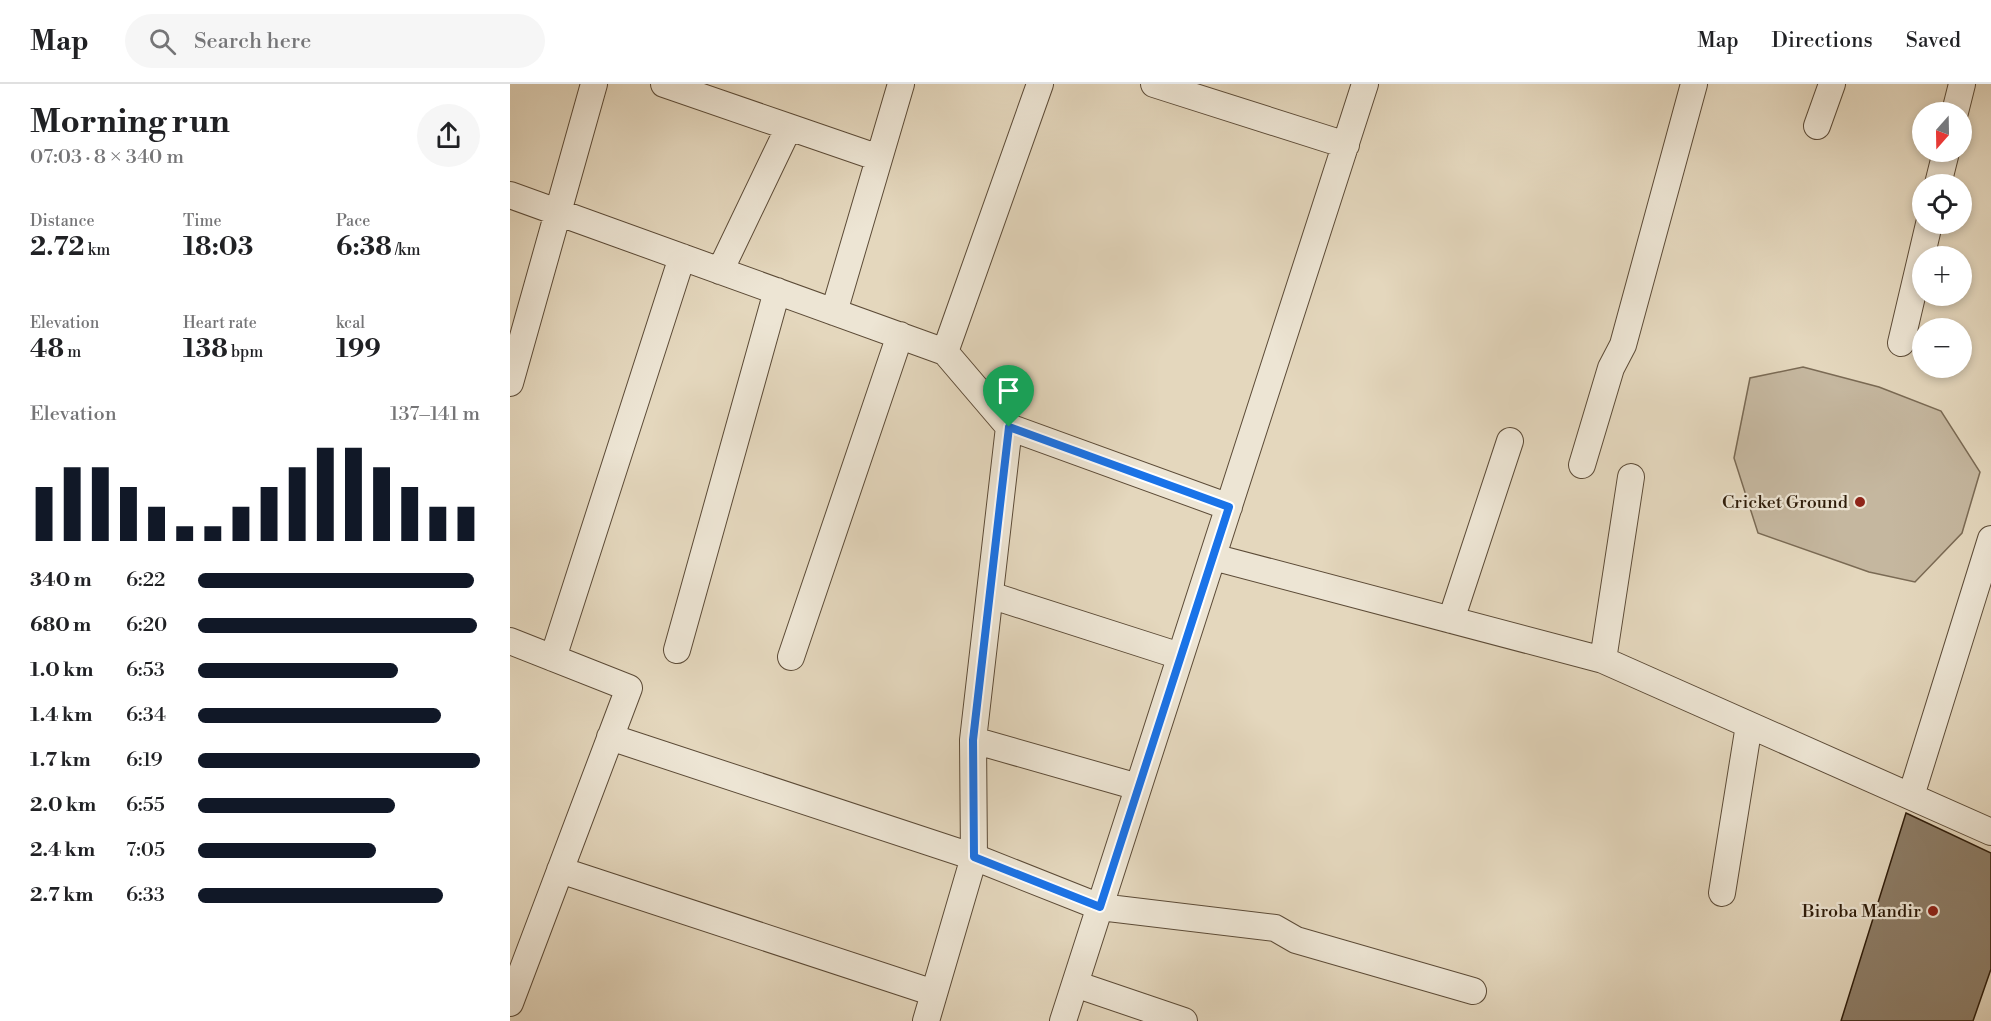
<!DOCTYPE html>
<meta charset="utf-8">
<style>
body{margin:0;font-family:"Libre Bodoni",serif;background:#f6f6f6;color:#202124;height:100vh;display:flex;flex-direction:column;font-size:22px;white-space:nowrap}
*{box-sizing:border-box;margin:0}
p{font-size:20px;color:#757577}
.icon{flex:none;width:33px;height:33px;fill:none;stroke:currentColor;stroke-width:2;stroke-linecap:round;stroke-linejoin:round}
.map{position:relative;flex:1;overflow:hidden}
.side{display:flex;flex-direction:column;background:#fff;width:510px}
.side>*{flex:none}
.needle{width:39px;rotate:200deg}
.controls{position:absolute;left:1402px;top:18px;display:grid;gap:12px}
.controls a{display:grid;place-items:center;width:60px;height:60px;border-radius:50%;background:#fff;box-shadow:0 3px 9px #0003;font-size:30px}
.pin{position:absolute;display:grid;place-items:center;width:51px;height:51px;color:#fff;margin:-62px -26px;border-radius:50% 50% 50% 0;rotate:-45deg;box-shadow:0 0 6px #0007}
.pin .icon{rotate:45deg}
.round{display:grid;place-items:center;flex:none;width:63px;height:63px;border-radius:32px;background:#f6f6f6}
.overview{display:flex;align-items:center;justify-content:space-between;height:102px;padding:0 30px}
h1{font-size:33px;font-weight:800;line-height:45px}
.stats{display:grid;grid-template-columns:repeat(3,1fr);gap:9px;height:102px;padding:6px 30px}
.stats div{display:grid;align-content:center}
.stats b{font-size:26px;font-weight:800}
.stats small{font-size:16px;font-weight:400}
.stats p{font-size:16px}
.chart{height:168px;padding:12px 30px}
.chart p{display:flex;justify-content:space-between}
.chart svg{width:100%;height:108px;margin-top:6px;stroke:#111827;stroke-width:6}
ul{padding:0 30px;list-style:none;font-size:20px}
li{display:grid;grid-template-columns:96px 72px 1fr;align-items:center;height:45px}
li i{height:15px;border-radius:8px;background:#111827}
header{display:flex;align-items:center;gap:36px;box-sizing:border-box;height:84px;padding:0 30px;background:#fff;border-bottom:2px solid #e0e0e0}
header strong{font-size:28px}
nav{display:flex;gap:33px;margin-inline-start:auto;font-size:21px}
.search{width:420px;height:54px;background:#f6f6f6;display:flex;align-items:center;gap:15px;box-sizing:border-box;padding:0 21px;border-radius:33px;color:#757577;font-size:22px}
main{display:flex;flex:1;min-height:0}
.map>svg:first-child{display:block}
.green{fill:#c5b79f;stroke:#7a6a54;stroke-width:1.5}
.building{fill:#8d7d67;stroke:#2e1c0a;stroke-width:1.5}
.lines{fill:none;stroke-linecap:round;stroke-linejoin:round}
.minor-casing{stroke:#5c4b37;stroke-width:28}
.minor{stroke:#ede5d4;stroke-width:26}
.route-casing{stroke:#fff;stroke-width:12}
.route{stroke:#1a73e8;stroke-width:8}
.poi-dot{fill:#8f2418;stroke:#ede5d4;stroke-width:2}
.labels{text-anchor:middle;dominant-baseline:central;stroke-width:4.5;stroke-linejoin:round;paint-order:stroke}
.poi-label{font-size:18px;fill:#2e1c0a;stroke:#ede5d4;text-anchor:end}
</style>
<header>
<strong>Map</strong>
<div class="search"><svg class="icon" aria-label="search" viewBox="0 0 24 24"><circle cx="10" cy="10" r="6"/><path d="M15 15l6 6"/></svg>Search here</div>
<nav><a>Map</a><a>Directions</a><a>Saved</a></nav>
</header>
<main>
<section class="side">
<div class="overview"><div><h1>Morning run</h1><p>07:03 · 8 × 340 m</p></div><a class="round"><svg class="icon" aria-label="share" viewBox="0 0 24 24"><path d="M12 15V3M7 8l5-5 5 5M5 13v7h14v-7"/></svg></a></div>
<div class="stats">
<div><p>Distance</p><b>2.72<small> km</small></b></div>
<div><p>Time</p><b>18:03</b></div>
<div><p>Pace</p><b>6:38<small> /km</small></b></div>
</div>
<div class="stats">
<div><p>Elevation</p><b>48<small> m</small></b></div>
<div><p>Heart rate</p><b>138<small> bpm</small></b></div>
<div><p>kcal</p><b>199</b></div>
</div>
<div class="chart"><p><span>Elevation</span>137–141 m</p>
<svg viewBox="0 0 160 44" preserveAspectRatio="none"><path d="M5 44V22M15 44V14M25 44V14M35 44V22M45 44V30M55 44V38M65 44V38M75 44V30M85 44V22M95 44V14M105 44V6M115 44V6M125 44V14M135 44V22M145 44V30M155 44V30"/></svg>
</div>
<ul>
<li><b>340 m</b>6:22<i style="width:98%"></i></li>
<li><b>680 m</b>6:20<i style="width:99%"></i></li>
<li><b>1.0 km</b>6:53<i style="width:71%"></i></li>
<li><b>1.4 km</b>6:34<i style="width:86%"></i></li>
<li><b>1.7 km</b>6:19<i style="width:100%"></i></li>
<li><b>2.0 km</b>6:55<i style="width:70%"></i></li>
<li><b>2.4 km</b>7:05<i style="width:63%"></i></li>
<li><b>2.7 km</b>6:33<i style="width:87%"></i></li>
</ul>
</section>
<div class="map">
<svg width="1481" height="937" viewBox="0 0 1481 937">
<rect width="100%" height="100%" fill="#e4d7bd"/>
<filter id="stains"><feTurbulence type="fractalNoise" baseFrequency=".00333" numOctaves="4"/><feColorMatrix values="0 0 0 0 .2 0 0 0 0 .09 0 0 0 0 .02 0 0 0 .5 -.17"/></filter>
<radialGradient id="worn" r=".72"><stop offset=".6" stop-color="#630" stop-opacity="0"/><stop offset="1" stop-color="#630" stop-opacity=".3"/></radialGradient>
<path class="green" d="M1293,283L1369,303L1431,327L1470,388L1452,449L1405,498L1359,488L1248,449L1224,374L1240,294Z"/>
<path class="building" d="M1396,729L1481,769V885L1463,937H1331Z"/>
<g class="lines">
<g class="minor-casing">
<path id="minor" d="M154,0L279,43L210,187
M644,0L836,61
M1445,28L1452,0
M1307,42L1322,0
M279,43L369,74
M1428,100L1436,68
M0,111L435,268L530,0
M324,228L391,0
M1391,259L1419,140
M0,299L84,0
M499,343L719,423
M1072,381L1101,284L1113,261L1184,0
M703,473L1093,576L1481,748
M480,511L670,572
M941,536L1000,357
M0,557L119,604L0,919
M167,566L267,207
M281,573L390,251
M43,574L172,173
M1093,576L1121,393
M100,653L464,773L590,823L765,844L786,856L963,907
M463,656L628,703
M1401,712L1481,455
M50,786L424,909
M1212,809L1239,641
M565,900L674,937
M416,937L464,773L463,656L499,343L435,268
M553,937L855,0"/>
</g>
<use href="#minor" class="minor"/>
</g>
<g class="lines">
<g class="route-casing">
<path id="route" d="M499,343L719,423L590,823L464,773L463,656Z"/>
</g>
<use href="#route" class="route"/>
</g>
<g class="poi-dot">
<circle cx="1350" cy="418" r="6"/>
<circle cx="1423" cy="827" r="6"/>
</g>
<g class="labels">
<g class="poi-label">
<text x="1338" y="418">Cricket Ground</text>
<text x="1411" y="827">Biroba Mandir</text>
</g>
</g>
<rect width="100%" height="100%" filter="url(#stains)"/>
<rect width="100%" height="100%" fill="url(#worn)"/>
</svg>
<div class="controls">
<a><svg class="needle" viewBox="-14 -14 28 28"><path d="M0-13l5 13h-10z" fill="#e53935"/><path d="M0 13l5-13h-10z" fill="#757577"/></svg></a>
<a><svg class="icon" aria-label="locate" viewBox="0 0 24 24"><circle cx="12" cy="12" r="6"/><path d="M12 2v4M12 18v4M2 12h4M18 12h4"/></svg></a>
<a>+</a>
<a>−</a>
</div>
<div class="pin" style="left:499px;top:343px;background:#1e9e55"><svg class="icon" aria-label="arrive" viewBox="0 0 24 24"><path d="M6 21V4h12l-3 4 3 4H6"/></svg></div>
</div>
</main>
